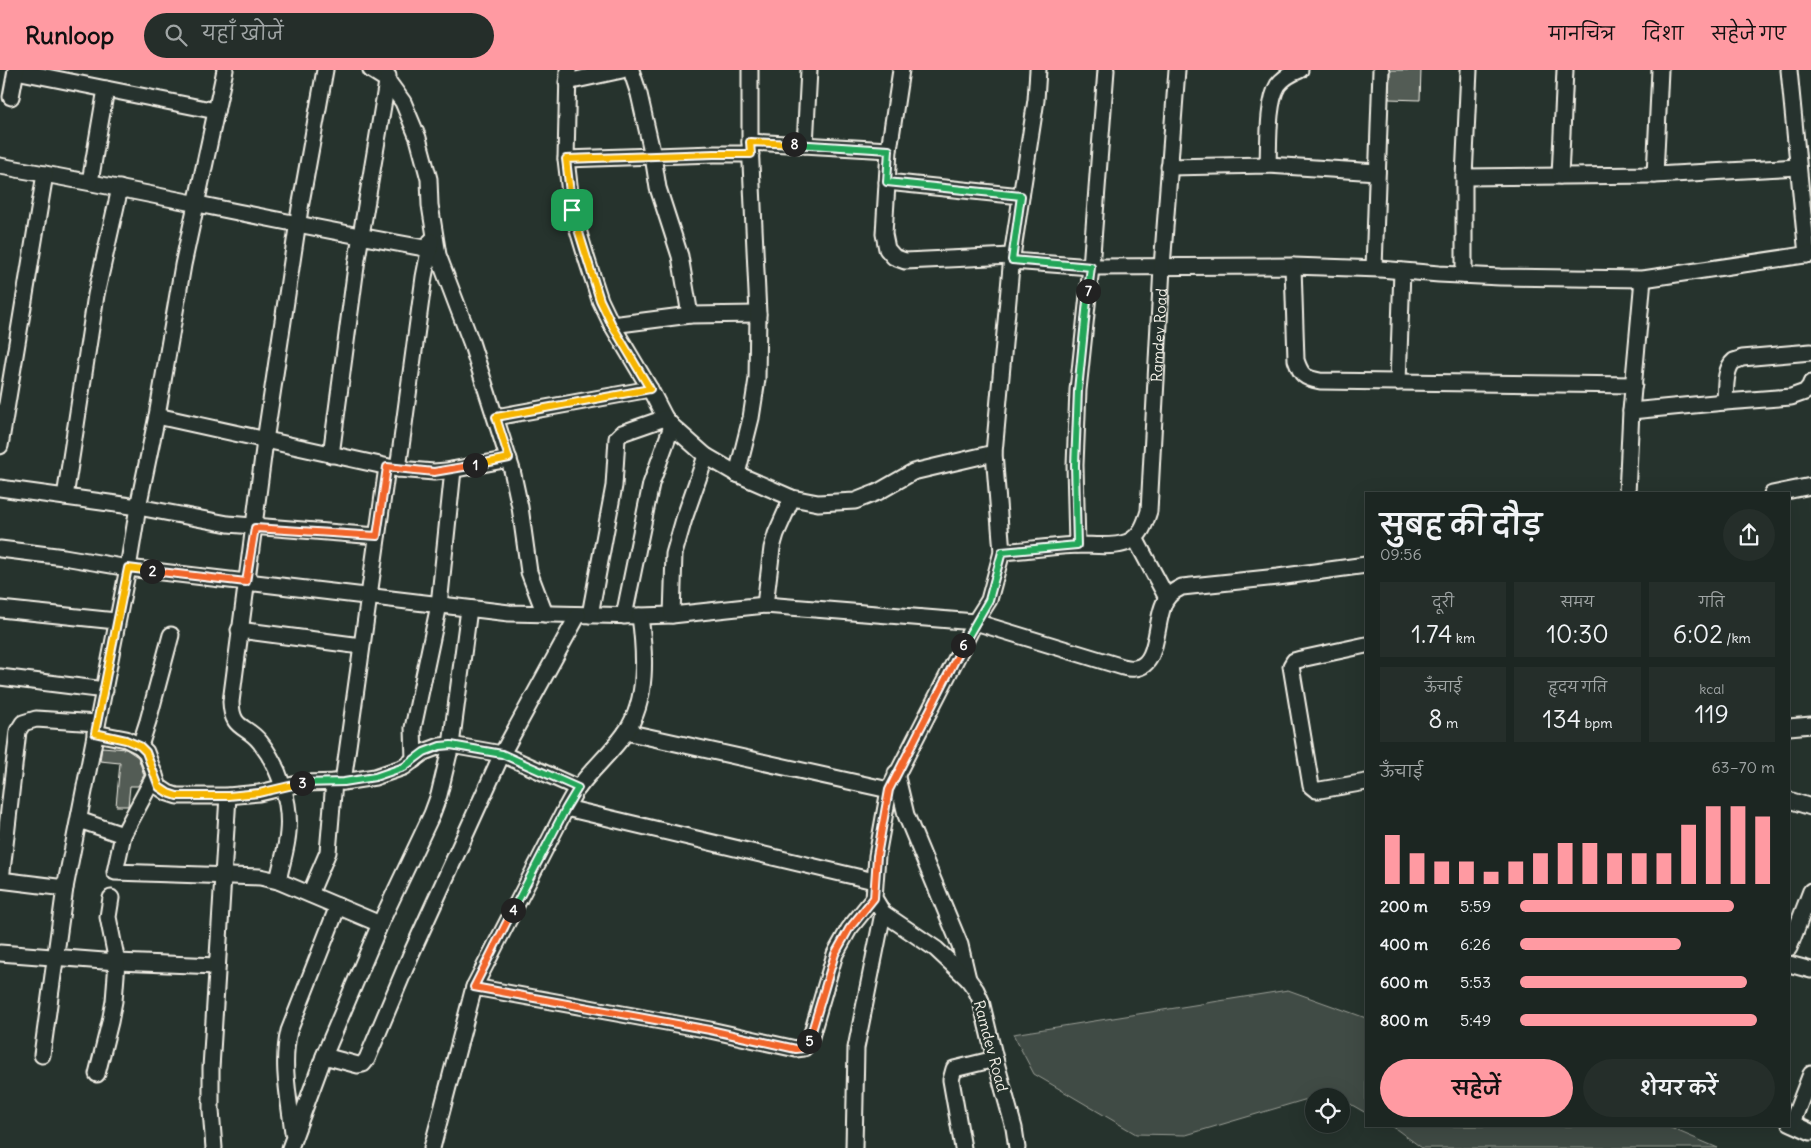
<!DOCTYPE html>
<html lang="hi">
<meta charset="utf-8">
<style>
body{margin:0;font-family:Delius,"Playpen Sans Deva",sans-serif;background:#252e2a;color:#f1f3f6;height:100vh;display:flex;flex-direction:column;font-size:19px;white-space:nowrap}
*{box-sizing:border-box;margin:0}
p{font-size:16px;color:#a0a5a5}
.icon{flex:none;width:28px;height:28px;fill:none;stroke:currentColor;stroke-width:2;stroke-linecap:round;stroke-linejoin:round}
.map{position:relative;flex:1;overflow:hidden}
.drawer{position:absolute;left:1365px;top:422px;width:425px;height:635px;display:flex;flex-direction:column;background:#1c2622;border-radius:0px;box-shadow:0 5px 20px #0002,0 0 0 1px #3a4340}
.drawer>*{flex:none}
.buttons{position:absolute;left:1305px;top:1018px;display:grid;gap:10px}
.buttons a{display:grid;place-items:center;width:45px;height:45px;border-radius:50%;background:#1c2622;box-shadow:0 5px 20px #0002,0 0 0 1px #3a4340;font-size:25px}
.pin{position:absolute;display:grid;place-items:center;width:42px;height:42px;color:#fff;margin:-21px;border-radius:10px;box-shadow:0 2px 8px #0006}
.km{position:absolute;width:25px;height:25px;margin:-12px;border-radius:50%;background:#222;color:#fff;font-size:14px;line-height:25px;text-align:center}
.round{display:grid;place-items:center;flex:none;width:52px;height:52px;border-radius:26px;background:#252e2a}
.overview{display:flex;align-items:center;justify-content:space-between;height:85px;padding:0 15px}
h1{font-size:28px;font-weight:600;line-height:38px}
.figures{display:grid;grid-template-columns:repeat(3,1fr);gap:8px;height:85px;padding:5px 15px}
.figures div{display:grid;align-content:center;border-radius:0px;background:#252e2a;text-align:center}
.figures b{font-size:25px;font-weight:600}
.figures small{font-size:14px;font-weight:400}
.figures p{font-size:14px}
.chart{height:140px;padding:10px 15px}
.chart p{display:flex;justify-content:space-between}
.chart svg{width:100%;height:90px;margin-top:5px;stroke:#ff9aa2;stroke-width:6}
.button{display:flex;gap:10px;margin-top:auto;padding:10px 15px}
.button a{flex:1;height:58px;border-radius:30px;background:#ff9aa2;color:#111;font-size:20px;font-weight:600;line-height:58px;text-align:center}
.button a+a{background:#252e2a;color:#f1f3f6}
ul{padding:0 15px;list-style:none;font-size:16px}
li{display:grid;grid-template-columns:80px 60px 1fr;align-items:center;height:38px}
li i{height:12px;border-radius:6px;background:#ff9aa2}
header{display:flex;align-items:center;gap:30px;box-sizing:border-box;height:70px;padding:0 25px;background:#ff9aa2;color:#111}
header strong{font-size:24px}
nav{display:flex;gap:28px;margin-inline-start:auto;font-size:18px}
.search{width:350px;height:45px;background:#252e2a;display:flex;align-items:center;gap:12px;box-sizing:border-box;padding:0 18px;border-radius:28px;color:#a0a5a5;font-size:19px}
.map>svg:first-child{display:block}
.green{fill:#414b45;stroke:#9a9e96}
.building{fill:#525c55;stroke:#f4f1e8}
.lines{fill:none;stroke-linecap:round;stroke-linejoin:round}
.minor-casing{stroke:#f4f1e8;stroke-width:19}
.minor{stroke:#26332d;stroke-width:15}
.split-1-casing{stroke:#fff;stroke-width:10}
.split-2-casing{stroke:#fff;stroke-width:10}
.split-3-casing{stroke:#fff;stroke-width:10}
.split-4-casing{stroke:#fff;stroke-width:10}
.split-5-casing{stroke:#fff;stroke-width:10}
.split-6-casing{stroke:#fff;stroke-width:10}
.split-7-casing{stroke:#fff;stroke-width:10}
.split-8-casing{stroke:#fff;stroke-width:10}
.split-9-casing{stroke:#fff;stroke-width:10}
.split-1{stroke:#f5b400;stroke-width:6}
.split-2{stroke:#f0652b;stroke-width:6}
.split-3{stroke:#f5b400;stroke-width:6}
.split-4{stroke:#22a559;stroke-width:6}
.split-5{stroke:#f0652b;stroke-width:6}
.split-6{stroke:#f0652b;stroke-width:6}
.split-7{stroke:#22a559;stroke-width:6}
.split-8{stroke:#22a559;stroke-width:6}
.split-9{stroke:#f5b400;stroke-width:6}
.labels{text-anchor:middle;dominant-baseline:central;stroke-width:5;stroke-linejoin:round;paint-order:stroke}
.street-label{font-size:15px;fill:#f4f1e8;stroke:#26332d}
</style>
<header>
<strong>Runloop</strong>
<div class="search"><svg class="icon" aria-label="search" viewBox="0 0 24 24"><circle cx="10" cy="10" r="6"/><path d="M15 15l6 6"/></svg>यहाँ खोजें</div>
<nav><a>मानचित्र</a><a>दिशा</a><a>सहेजे गए</a></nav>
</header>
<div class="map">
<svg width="1811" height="1078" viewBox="0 0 1811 1078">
<rect width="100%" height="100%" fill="#26332d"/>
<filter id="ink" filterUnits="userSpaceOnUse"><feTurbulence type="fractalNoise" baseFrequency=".02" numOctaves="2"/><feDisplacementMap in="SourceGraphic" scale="10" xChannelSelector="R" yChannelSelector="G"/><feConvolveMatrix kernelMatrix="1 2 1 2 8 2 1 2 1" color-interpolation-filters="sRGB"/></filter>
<g filter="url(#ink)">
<path class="green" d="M1288,920L1366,948V1043L1345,1031H1341V1026H1314V1030H1304L1186,1065L1136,1064L1034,1004L1013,964Z
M1392,1056H1666L1718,1078H1422Z"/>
<path class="building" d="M1390,0H1421L1420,30L1389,29Z
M102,677L126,679L138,687L144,705L138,716H130L128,736H116L120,693L100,691Z"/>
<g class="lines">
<g class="minor-casing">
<g id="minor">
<path d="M371,0L387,10L403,32L418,68L429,109L430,135L438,185L471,272L512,400L520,437L529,502L545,544"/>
<path d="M568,0L566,89L572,140L587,190L600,230L612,255L650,319L665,348L672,356L706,386L737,404L792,428L818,433L855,431L878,422L913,402L994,383"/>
<path d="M631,0L639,24L653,86L658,118L680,186L690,245"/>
<path d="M901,0L889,80L884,164L887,179L894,187L905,191L1012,186"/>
<path d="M1469,0L1464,107L1655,105L1798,97"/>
<path d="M1789,0L1807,185"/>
<path d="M16,1L216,41"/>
<path d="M567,12L622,0"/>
<path d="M11,27L16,0"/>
<path d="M750,72L889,80"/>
<path d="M805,75L809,0"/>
<path d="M566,89L714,84H751"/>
<path d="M1268,95C1269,74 1267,33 1278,15C1284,7 1292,3 1300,0"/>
<path d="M0,96C144,121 286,154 430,179"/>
<path d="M1169,97L1268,95L1377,102"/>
<path d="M1655,105L1660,0"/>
<path d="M1560,106L1565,0"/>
<path d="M1464,107V205"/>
<path d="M90,112L106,19"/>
<path d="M887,112L1021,126"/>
<path d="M1012,191L1091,197L1293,196L1380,199L1439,204L1500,207L1643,209L1811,184"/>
<path d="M1293,196L1296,290C1301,305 1304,308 1320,311L1634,315"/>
<path d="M1374,198L1381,0"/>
<path d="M612,255L690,245L758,244"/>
<path d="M1398,312L1402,201"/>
<path d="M1725,332C1726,321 1724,299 1734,291C1734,291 1741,289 1742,288L1811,282"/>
<path d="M1631,341L1725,332L1791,327L1805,322L1810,316L1811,313"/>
<path d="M157,346L398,399L434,402L446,401L509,389"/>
<path d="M496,347L650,319"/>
<path d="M0,376L45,104"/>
<path d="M331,385L357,189L388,6"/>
<path d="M398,399L424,207L431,171"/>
<path d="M737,404L751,348L757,309L758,244L750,72V0"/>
<path d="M0,418L138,437L228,454L377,466"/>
<path d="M1627,424L1631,341L1643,209"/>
<path d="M1772,424L1811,416"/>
<path d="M65,427L96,225L120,118"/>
<path d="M1135,468L1167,528"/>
<path d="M1077,475L1075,395L1078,320L1091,197L1106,0"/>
<path d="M0,479L64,487L128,498L509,543L640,546L672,545L765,535L975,552L1123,597C1127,598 1131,599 1135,598C1161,596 1154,545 1167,528C1171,522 1176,520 1182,517L1278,507L1366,495"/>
<path d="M1002,482L994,383L1012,186L1036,30L1038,0"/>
<path d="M765,535L772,478L776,464L792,428"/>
<path d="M0,539L116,551"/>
<path d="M590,545L614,416L617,368L622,363L665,348"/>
<path d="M672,545L674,484L684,449L706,386"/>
<path d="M624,546L651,414L672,356"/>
<path d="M239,560L361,576"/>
<path d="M1366,575L1301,589L1294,591L1291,596L1311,716L1316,720H1320L1366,712"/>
<path d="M0,607L105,620"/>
<path d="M1789,657L1811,655"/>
<path d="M626,662L889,720"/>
<path d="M95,663L126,669L140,676L146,682L159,717L168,723L177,726H228L259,723L302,713L343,712L375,707L404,697L424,682L440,676L451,675L502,684L578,718"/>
<path d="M140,676L148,651L171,565"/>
<path d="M414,690L413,658L439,535L453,400"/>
<path d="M896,703L906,745L960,875L968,909"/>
<path d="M343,712L387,397"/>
<path d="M1789,730L1811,737"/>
<path d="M566,738L874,811"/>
<path d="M79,750L123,765L115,802L260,807L278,811L380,854"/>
<path d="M123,765L155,705"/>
<path d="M0,810L65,818"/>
<path d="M1,810L18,661L23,653L36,649L97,653"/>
<path d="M278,811C281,795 287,778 288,762C291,732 279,696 260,672C246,654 232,661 231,632L265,371L300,138L325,0"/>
<path d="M310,824L328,782L334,712"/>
<path d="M1789,878L1811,821"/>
<path d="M0,883L117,892L217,896"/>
<path d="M1789,894L1811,900"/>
<path d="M474,917L710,960L796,979L804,978L810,970L835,884L849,859L874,828"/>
<path d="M42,985L65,818L128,498L138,437L157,346L183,195L225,0"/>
<path d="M324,986L358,995L363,994L367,989L412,882L502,684L578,545"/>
<path d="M97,1004L110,952L114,931L117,892L108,847L111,828"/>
<path d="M1789,1052L1811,1062"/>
<path d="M1792,1053L1811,1004"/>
<path d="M293,1062C289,1029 281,994 289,961L338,836"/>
<path d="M214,1078L211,1040V998L228,726"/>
<path d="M290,1078L324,986L380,854L432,744L439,725L451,675L469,539"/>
<path d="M432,1078L474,917L566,738C570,731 573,724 578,718C592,699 612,682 626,662C648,630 645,583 640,546"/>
<path d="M854,1078L856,978L883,843"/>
<path d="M963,1078L951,1010L954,999L995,989"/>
<path id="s1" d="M1017,1078L1014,1058L995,989L981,931L976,920L968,909L936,879L883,843L874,828L877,786L889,720L975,552L989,530L1002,482C1027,480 1053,476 1079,475C1094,475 1114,478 1128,472C1141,466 1145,454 1149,441L1162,197L1177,0"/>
</g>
</g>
<use href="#minor" class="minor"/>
</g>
</g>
<g class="lines" filter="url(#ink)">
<g class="split-1-casing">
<path id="split-1" d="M475,395L509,388L496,347L650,319L612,255L600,230L572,140"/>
</g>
<g class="split-2-casing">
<path id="split-2" d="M152,501L246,512L255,458L377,466L387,397L434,402L475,395"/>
</g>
<g class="split-3-casing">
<path id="split-3" d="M152,501L128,498L95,663L126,670L140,676L146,682L159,717L168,723L177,726H228L259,723L302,713"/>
</g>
<g class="split-4-casing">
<path id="split-4" d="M302,713L344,712L375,707L404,697L424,682L440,676L451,675L502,684L578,718L566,738L513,840"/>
</g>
<g class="split-5-casing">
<path id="split-5" d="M513,840L474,917L710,960L796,979L804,978L809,971"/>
</g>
<g class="split-6-casing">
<path id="split-6" d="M809,971L835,884L849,859L874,828L877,786L889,720L963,575"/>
</g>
<g class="split-7-casing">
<path id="split-7" d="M963,575L989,530L1002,482L1077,475L1075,395L1078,320L1088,221"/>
</g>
<g class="split-8-casing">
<path id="split-8" d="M794,74L889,80L887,112L1021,126L1012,190L1091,197L1088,221"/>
</g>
<g class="split-9-casing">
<path id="split-9" d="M572,140L566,89L714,84H751L750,72L794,74"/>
</g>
<use href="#split-1" class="split-1"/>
<use href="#split-2" class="split-2"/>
<use href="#split-3" class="split-3"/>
<use href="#split-4" class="split-4"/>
<use href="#split-5" class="split-5"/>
<use href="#split-6" class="split-6"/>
<use href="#split-7" class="split-7"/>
<use href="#split-8" class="split-8"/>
<use href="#split-9" class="split-9"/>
</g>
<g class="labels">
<g class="street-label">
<text stroke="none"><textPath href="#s1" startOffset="1018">Ramdev Road</textPath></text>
<text transform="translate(991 976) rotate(75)">Ramdev Road</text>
</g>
</g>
</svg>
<div class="buttons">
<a><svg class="icon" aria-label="locate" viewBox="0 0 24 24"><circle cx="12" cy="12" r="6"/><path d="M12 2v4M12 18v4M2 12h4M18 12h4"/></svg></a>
</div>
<div class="pin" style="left:572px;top:140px;background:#1e9e55"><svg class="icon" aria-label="arrive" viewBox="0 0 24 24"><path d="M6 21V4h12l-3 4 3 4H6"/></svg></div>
<b class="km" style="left:475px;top:395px">1</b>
<b class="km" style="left:152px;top:501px">2</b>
<b class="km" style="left:302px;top:713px">3</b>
<b class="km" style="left:513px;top:840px">4</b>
<b class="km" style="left:809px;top:971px">5</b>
<b class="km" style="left:963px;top:575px">6</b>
<b class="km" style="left:1088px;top:221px">7</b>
<b class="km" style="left:794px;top:74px">8</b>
<section class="drawer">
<div class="overview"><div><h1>सुबह की दौड़</h1><p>09:56</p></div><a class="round"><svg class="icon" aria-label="share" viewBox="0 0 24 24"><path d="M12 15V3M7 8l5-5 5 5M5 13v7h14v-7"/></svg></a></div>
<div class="figures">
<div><p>दूरी</p><b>1.74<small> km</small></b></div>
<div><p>समय</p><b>10:30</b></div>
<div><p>गति</p><b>6:02<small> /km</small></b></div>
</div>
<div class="figures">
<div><p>ऊँचाई</p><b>8<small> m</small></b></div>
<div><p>हृदय गति</p><b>134<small> bpm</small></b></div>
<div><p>kcal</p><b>119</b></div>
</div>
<div class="chart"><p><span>ऊँचाई</span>63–70 m</p>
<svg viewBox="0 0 160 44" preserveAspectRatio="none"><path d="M5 44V20M15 44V29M25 44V33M35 44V33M45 44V38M55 44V33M65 44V29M75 44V24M85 44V24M95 44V29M105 44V29M115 44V29M125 44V15M135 44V6M145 44V6M155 44V11"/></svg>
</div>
<ul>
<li><b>200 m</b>5:59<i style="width:84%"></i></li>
<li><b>400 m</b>6:26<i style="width:63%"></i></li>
<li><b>600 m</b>5:53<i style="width:89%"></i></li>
<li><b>800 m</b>5:49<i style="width:93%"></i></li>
</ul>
<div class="button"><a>सहेजें</a><a>शेयर करें</a></div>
</section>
</div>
